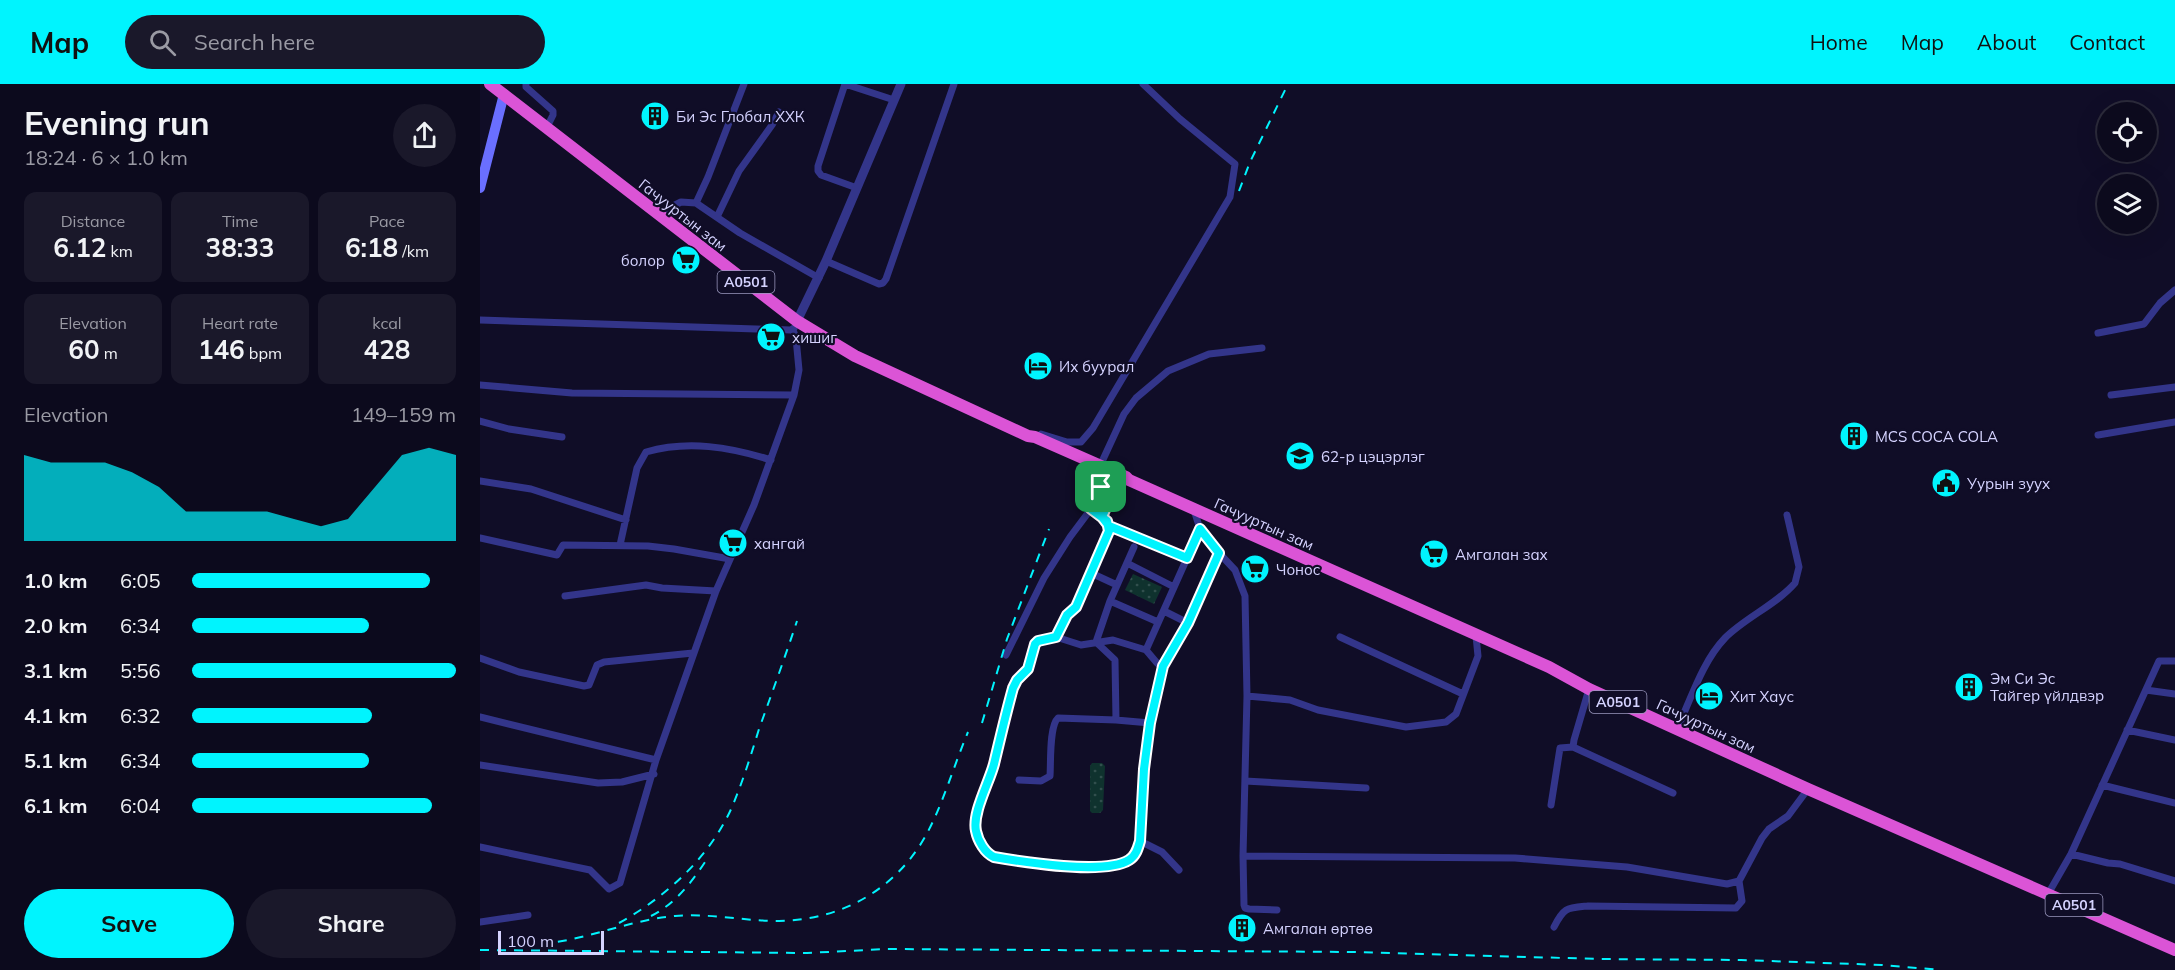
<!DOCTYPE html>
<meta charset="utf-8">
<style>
body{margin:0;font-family:Mulish,sans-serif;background:#1a182a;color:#f1f3f6;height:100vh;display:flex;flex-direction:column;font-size:22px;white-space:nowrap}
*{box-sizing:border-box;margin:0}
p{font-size:20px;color:#9a9aa4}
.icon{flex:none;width:33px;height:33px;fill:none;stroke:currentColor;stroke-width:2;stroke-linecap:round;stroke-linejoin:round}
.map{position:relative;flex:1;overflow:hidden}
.sheet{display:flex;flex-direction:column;background:#0c0a1d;width:480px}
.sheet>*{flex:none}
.tools{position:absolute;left:1617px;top:18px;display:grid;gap:12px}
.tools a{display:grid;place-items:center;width:60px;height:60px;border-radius:50%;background:#0c0a1d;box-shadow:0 6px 24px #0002,0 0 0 2px #2c2b3b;font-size:30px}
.scale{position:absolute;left:18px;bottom:15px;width:106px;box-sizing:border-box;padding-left:6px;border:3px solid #d5d3ff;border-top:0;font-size:16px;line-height:21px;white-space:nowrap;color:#d5d3ff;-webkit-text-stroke:4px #100d27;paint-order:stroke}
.pin{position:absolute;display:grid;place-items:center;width:51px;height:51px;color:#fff;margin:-26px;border-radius:12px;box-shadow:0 3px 9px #0006}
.round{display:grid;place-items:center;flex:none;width:63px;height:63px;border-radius:32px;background:#1a182a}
.headline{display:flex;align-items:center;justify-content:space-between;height:102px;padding:0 24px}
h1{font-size:33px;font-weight:700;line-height:45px}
.figures{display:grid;grid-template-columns:repeat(3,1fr);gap:9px;height:102px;padding:6px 24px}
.figures div{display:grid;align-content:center;border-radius:12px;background:#1a182a;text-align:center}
.figures b{font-size:26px;font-weight:700}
.figures small{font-size:16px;font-weight:400}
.figures p{font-size:16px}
.chart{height:168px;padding:12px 24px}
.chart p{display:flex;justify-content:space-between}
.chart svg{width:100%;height:108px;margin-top:6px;fill:#00f4fe;opacity:.7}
.primary-button{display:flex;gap:12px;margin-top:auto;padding:12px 24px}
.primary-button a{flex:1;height:69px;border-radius:36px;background:#00f4fe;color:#111;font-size:24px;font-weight:700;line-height:69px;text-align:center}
.primary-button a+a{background:#1a182a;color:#f1f3f6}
ul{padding:0 24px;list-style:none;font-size:20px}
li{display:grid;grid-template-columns:96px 72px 1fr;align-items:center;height:45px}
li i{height:15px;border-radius:8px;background:#00f4fe}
header{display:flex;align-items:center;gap:36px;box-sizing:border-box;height:84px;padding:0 30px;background:#00f4fe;color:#111}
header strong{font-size:28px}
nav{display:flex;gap:33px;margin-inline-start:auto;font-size:21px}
.search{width:420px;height:54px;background:#1a182a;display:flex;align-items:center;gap:15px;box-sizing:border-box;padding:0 21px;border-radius:33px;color:#9a9aa4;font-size:22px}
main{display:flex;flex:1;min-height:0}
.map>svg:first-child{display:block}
.park{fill:url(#park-dots)}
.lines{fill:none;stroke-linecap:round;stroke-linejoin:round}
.minor{stroke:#33358a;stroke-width:7}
.tertiary{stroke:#33358a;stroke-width:9}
.secondary{stroke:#6a6fff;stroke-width:10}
.trunk{stroke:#db54d6;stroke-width:12}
.rail{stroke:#00f4fe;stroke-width:2;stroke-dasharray:9 8;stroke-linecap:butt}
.route-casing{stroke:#fff;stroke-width:12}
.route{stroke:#00f4fe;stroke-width:8}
.labels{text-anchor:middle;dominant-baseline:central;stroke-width:4.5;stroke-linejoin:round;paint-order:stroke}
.shield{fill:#100d27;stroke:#9a98be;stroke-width:1.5}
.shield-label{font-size:14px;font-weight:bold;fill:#d5d3ff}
.poi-label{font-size:15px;fill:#d5d3ff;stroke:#100d27;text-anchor:start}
.street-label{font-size:15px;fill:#d5d3ff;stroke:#100d27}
</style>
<header>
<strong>Map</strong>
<div class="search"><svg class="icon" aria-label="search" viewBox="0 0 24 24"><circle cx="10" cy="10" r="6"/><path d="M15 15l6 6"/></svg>Search here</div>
<nav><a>Home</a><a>Map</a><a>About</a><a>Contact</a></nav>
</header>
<main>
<section class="sheet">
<div class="headline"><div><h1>Evening run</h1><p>18:24 · 6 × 1.0 km</p></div><a class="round"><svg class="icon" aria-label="share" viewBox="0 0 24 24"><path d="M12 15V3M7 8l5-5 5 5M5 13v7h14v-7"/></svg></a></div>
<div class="figures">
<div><p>Distance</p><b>6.12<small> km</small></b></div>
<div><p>Time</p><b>38:33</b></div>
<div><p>Pace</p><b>6:18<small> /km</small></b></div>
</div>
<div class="figures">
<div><p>Elevation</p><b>60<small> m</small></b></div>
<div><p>Heart rate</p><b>146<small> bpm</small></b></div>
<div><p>kcal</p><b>428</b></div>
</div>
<div class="chart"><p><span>Elevation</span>149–159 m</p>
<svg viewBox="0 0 160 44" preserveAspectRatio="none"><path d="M0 44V9L10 12L20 12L30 12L40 16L50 22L60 32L70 32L80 32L90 32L100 35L110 38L120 35L130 22L140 9L150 6L160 9V44z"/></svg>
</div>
<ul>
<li><b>1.0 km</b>6:05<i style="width:90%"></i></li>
<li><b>2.0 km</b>6:34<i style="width:67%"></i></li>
<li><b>3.1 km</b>5:56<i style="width:100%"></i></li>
<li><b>4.1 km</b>6:32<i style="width:68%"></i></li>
<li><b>5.1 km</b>6:34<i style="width:67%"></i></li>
<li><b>6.1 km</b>6:04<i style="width:91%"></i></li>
</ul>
<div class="primary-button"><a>Save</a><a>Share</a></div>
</section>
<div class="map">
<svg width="1695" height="886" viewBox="0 0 1695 886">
<defs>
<pattern id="park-dots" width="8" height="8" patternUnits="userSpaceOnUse" patternTransform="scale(1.5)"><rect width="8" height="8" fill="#0f322e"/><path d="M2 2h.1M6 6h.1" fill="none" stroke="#314f4d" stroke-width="1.8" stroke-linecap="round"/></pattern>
</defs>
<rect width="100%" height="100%" fill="#100d27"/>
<path class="park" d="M653,490L682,503L674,520L645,506Z
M612,679H622L625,682L623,726L620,729H612L610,727V682Z"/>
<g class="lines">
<path class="minor" d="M46,0V3L73,27V31L67,43
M377,104L341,91L338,87V82L365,0L414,16
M216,119L228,93L264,0
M237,133L259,87L292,41L299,28
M183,134L195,121L201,118L216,119L260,149L339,194
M346,177L399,200L403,199L406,195L474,0
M0,236L311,246L314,244
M1618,249L1664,240L1680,219L1695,206
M0,301L92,309L314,311
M1631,311L1695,303
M0,337L29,345L82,353
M561,350L587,358H601L613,344L750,113L755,80L700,35L663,0
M1618,351L1695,338
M620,382L644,330L656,314L688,287L729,270L782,264
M624,391L611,425L627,437L629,447L596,523L587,531L576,553L558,557L555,560L548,585L537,595L533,604L514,681L496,735V747L509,771C521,775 533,775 545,776C570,779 641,795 656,769C666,753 662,703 664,682C668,648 675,616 683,583L677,579L666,566L720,445
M0,397L51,405L146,436
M621,403L633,407L622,433
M714,426L720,445L739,469L755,486L765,512L767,612L763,772L764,821L765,824L769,825L797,826
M629,442L707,474
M0,454L77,471L83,461L168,462L194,465L250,475
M140,461L157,384L166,368C208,356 250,363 291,376
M654,463L630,517L616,558L635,576L636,636L670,639
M647,479L694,503
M611,489L637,501
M85,512L166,501L182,504L236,507
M630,517L678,538
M708,539L739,469
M576,553L601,561L633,556L666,566
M860,553L983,610
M526,571L564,494L590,453L611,425
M0,574L39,588L104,602L109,601L117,581L124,578L213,569
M683,583L708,539L684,527
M1109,605L1094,656L1093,663L1193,709
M1666,606L1695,610
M767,612L810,616L838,626L926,643L966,638L976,630L998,572L996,552
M0,633L176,676
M1197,645C1211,615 1222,578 1245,554C1266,533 1296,521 1315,499L1319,483L1307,431
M1647,646L1695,656
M0,681L118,699L142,698L174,690
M539,696L561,697L570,692C571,679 569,642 578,634L636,636
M765,697L886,704
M1622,701L1695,719
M1071,721L1080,664L1093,663
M660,757L682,768L699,786
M0,763L110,786L129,805L140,799L176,676L236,507L274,421L314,311L319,286L316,254L313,246
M1591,770L1628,779L1640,780L1695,797
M763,772L1035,774L1147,783L1247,800L1259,797
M1568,810L1591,770L1679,577H1695
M0,838L48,831
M1074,843C1084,823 1087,824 1108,822L1256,824L1262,817L1259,797L1282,754L1289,745L1308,732L1328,705"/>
<path class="tertiary" d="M317,237L346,177L421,0"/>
<path class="secondary" d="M0,104L24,10"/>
<path class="trunk" d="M10,0L317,237L375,272L548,352L555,353L646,393L649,396L1069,583L1109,605L1328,705L1695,866"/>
<path class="rail" d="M759,107L770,78L808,0
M502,639L527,555L569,445
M171,832C195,820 212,798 227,775
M139,839C186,813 230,773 252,723C263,697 271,671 279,645C292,609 305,573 317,537
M61,860C107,856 149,836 195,832C229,829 264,837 299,837C360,836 414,807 445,753C462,723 474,681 488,648
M0,866L327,869L407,865L875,868L1119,875L1261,876L1402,881L1461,886"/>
</g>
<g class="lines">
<g class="route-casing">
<path id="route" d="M621,403L611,425L627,437L629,447L596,523L587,531L576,553L558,557L555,560L548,585L537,596L533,604C526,629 520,655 514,680C509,699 492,729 496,747C498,757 505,769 514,773C543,778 625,791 649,776C656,772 658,764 660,757L664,685L670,639L683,582L708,539L739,469L720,445L707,474L629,442L622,433L633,407L621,403"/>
</g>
<use href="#route" class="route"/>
</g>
<defs>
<g id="building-disc" transform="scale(1.5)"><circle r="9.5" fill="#00f4fe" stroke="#100d27"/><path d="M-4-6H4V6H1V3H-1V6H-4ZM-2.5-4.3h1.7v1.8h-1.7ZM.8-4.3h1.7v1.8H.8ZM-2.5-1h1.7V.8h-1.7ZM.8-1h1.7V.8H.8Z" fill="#111"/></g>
<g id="supermarket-disc" transform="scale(1.5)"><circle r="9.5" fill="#00f4fe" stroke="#100d27"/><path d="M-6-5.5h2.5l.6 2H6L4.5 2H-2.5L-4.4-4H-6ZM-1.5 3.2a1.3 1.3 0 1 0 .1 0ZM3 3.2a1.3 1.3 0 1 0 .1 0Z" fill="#111"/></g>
<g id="hotel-disc" transform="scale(1.5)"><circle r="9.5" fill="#00f4fe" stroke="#100d27"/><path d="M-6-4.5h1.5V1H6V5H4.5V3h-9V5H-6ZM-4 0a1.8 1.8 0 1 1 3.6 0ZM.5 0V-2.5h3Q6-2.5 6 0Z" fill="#111"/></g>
<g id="school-disc" transform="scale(1.5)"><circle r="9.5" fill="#00f4fe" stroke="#100d27"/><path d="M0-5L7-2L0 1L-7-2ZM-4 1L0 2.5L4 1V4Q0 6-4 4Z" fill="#111"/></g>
<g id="civic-disc" transform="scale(1.5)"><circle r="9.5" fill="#00f4fe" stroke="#100d27"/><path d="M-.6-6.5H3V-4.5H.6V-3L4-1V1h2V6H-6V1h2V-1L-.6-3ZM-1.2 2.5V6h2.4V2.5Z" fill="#111"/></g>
</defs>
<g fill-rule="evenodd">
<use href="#building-disc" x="175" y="32"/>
<use href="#supermarket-disc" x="206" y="176"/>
<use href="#supermarket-disc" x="291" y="253"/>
<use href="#hotel-disc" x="558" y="282"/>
<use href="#building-disc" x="1374" y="352"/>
<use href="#school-disc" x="820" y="372"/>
<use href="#civic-disc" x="1466" y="399"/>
<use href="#supermarket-disc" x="253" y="459"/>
<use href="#supermarket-disc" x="954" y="470"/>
<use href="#supermarket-disc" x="775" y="485"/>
<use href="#building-disc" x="1489" y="603"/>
<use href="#hotel-disc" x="1229" y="612"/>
<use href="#building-disc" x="762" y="844"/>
</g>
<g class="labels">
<g class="shield">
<rect x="237.5" y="187" width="57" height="22" rx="4.5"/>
<rect x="1109.5" y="607" width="57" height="22" rx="4.5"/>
<rect x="1565.5" y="810" width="57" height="22" rx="4.5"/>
</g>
<g class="shield-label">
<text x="266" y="198">A0501</text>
<text x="1138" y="618">A0501</text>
<text x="1594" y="821">A0501</text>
</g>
<g class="poi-label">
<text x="196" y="32">Би Эс Глобал ХХК</text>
<text x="185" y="176" text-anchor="end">болор</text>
<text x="312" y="253">хишиг</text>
<text x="579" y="282">Их буурал</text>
<text x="1395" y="352">MCS COCA COLA</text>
<text x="841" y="372">62-р цэцэрлэг</text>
<text x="1487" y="399">Уурын зуух</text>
<text x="274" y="459">хангай</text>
<text x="975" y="470">Амгалан зах</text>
<text x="796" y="485">Чонос</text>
<text x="1510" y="594">Эм Си Эс<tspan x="1510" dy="17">Тайгер үйлдвэр</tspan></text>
<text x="1250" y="612">Хит Хаус</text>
<text x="783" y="844">Амгалан өртөө</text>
</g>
<g class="street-label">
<text transform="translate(203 131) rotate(38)">Гачууртын зам</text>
<text transform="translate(784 440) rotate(24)">Гачууртын зам</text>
<text transform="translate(1226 642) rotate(25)">Гачууртын зам</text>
</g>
</g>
</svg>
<div class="tools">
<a><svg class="icon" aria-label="locate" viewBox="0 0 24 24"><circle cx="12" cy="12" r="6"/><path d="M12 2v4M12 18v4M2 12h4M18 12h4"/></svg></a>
<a><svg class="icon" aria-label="layers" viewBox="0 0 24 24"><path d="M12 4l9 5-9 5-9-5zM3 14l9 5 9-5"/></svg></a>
</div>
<div class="scale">100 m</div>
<div class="pin" style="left:621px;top:403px;background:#1e9e55"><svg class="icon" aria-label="arrive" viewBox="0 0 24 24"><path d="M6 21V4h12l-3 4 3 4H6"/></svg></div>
</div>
</main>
